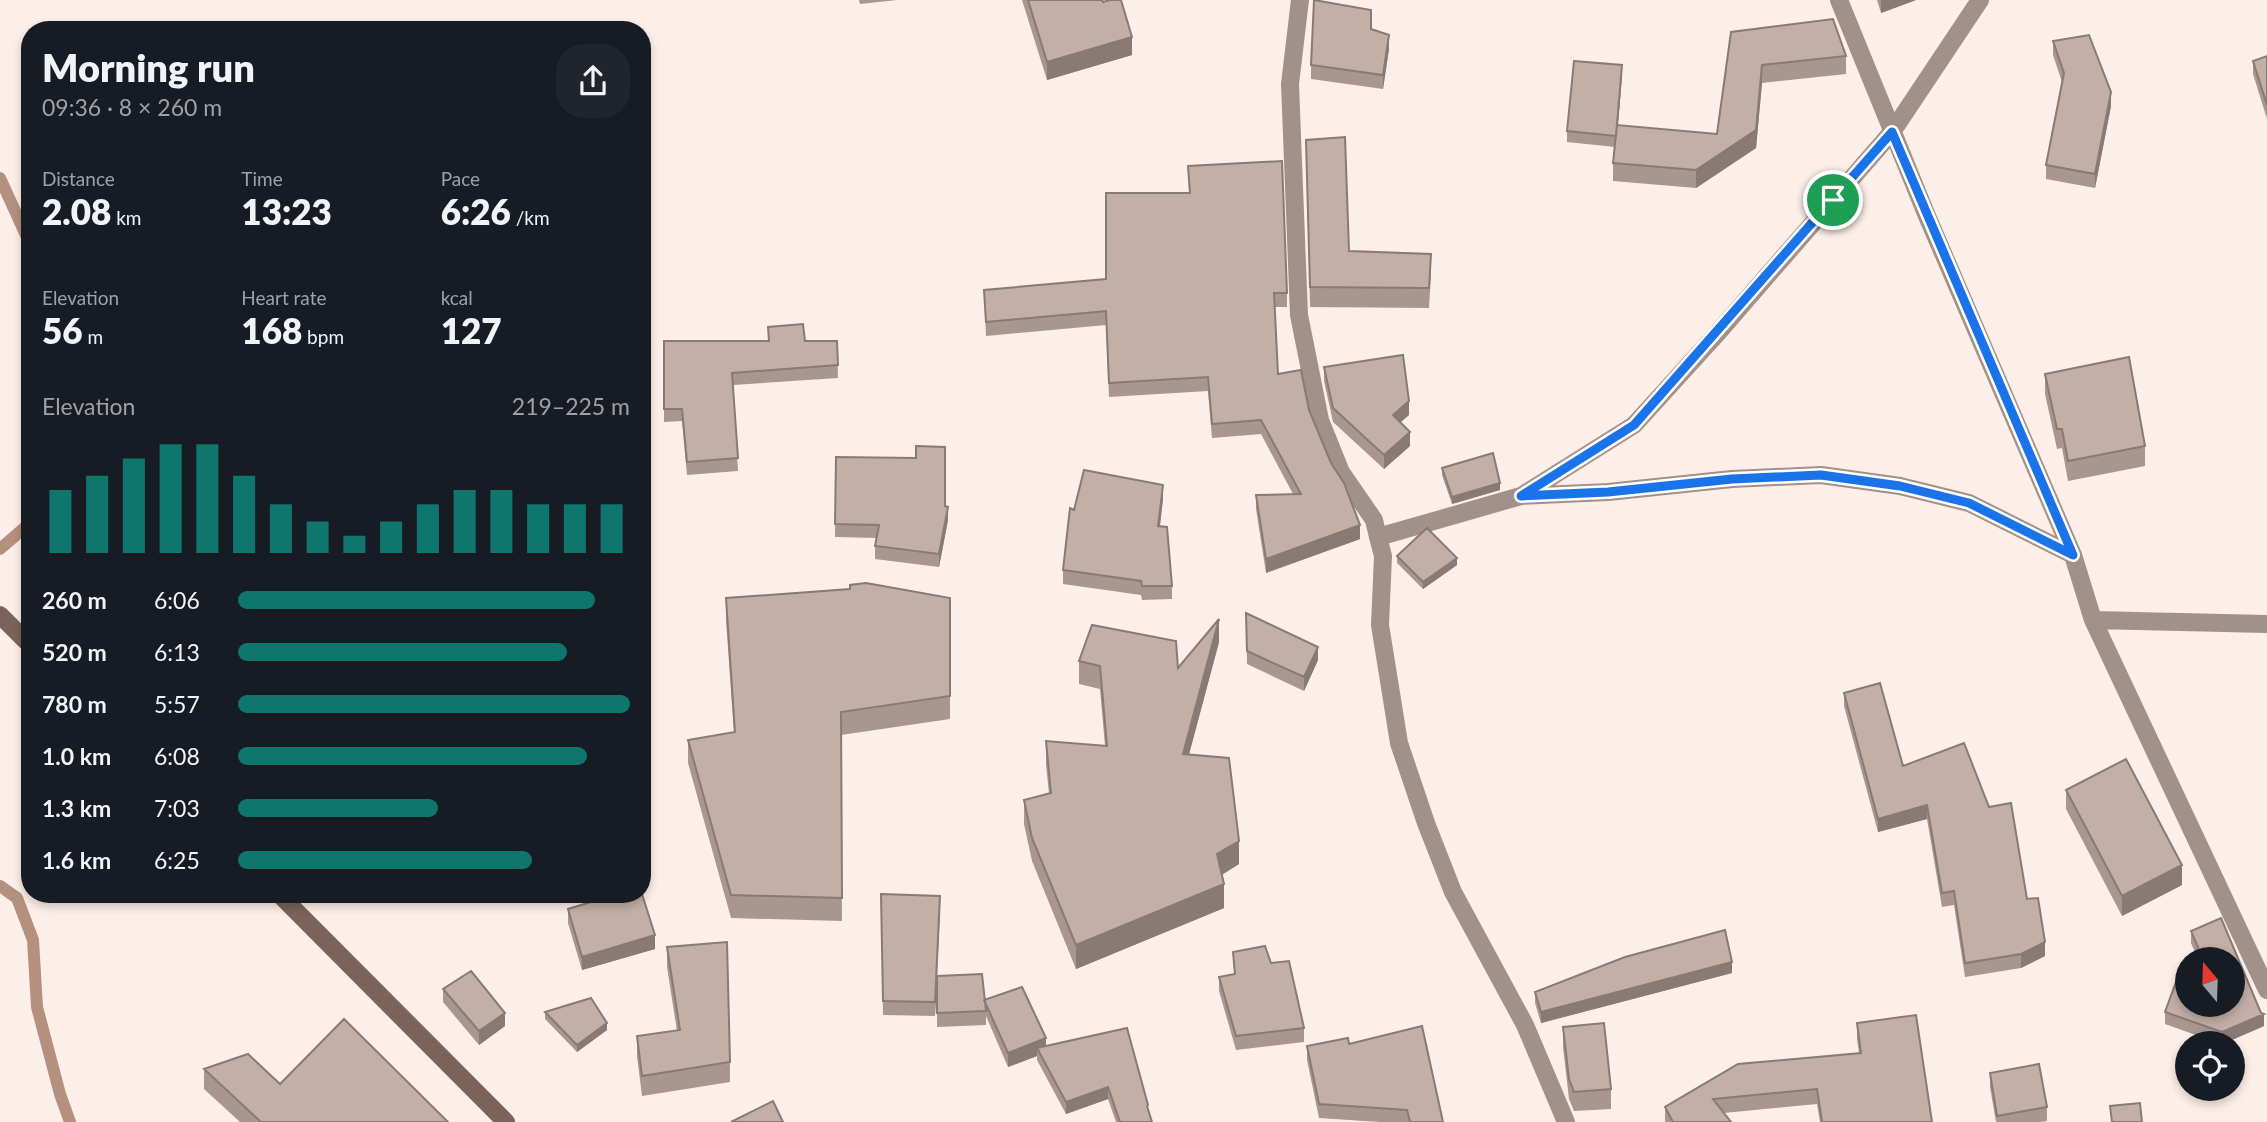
<!DOCTYPE html>
<meta charset="utf-8">
<style>
body{margin:0;font-family:Lato,sans-serif;background:#20242c;color:#f1f3f6;height:100vh;display:flex;flex-direction:column;font-size:26px;white-space:nowrap}
*{box-sizing:border-box;margin:0}
p{font-size:23px;color:#9ea1a6}
.icon{flex:none;width:38px;height:38px;fill:none;stroke:currentColor;stroke-width:2;stroke-linecap:round;stroke-linejoin:round}
.map{position:relative;flex:1;overflow:hidden}
.panel{position:absolute;left:21px;top:21px;width:630px;height:882px;display:flex;flex-direction:column;background:#171b24;border-radius:28px;box-shadow:0 4px 10px #0003}
.panel>*{flex:none}
.needle{width:46px;rotate:341deg}
.tools{position:absolute;left:2175px;top:947px;display:grid;gap:14px}
.tools a{display:grid;place-items:center;width:70px;height:70px;border-radius:50%;background:#171b24;box-shadow:0 4px 10px #0003;font-size:35px}
.pin{position:absolute;display:grid;place-items:center;width:60px;height:60px;color:#fff;margin:-30px;border:4px solid #fff;border-radius:50%;box-shadow:0 2px 7px #0007}
.round{display:grid;place-items:center;flex:none;width:74px;height:74px;border-radius:28px;background:#20242c}
.head{display:flex;align-items:center;justify-content:space-between;height:119px;padding:0 21px}
h1{font-size:38px;font-weight:800;line-height:52px}
.stats{display:grid;grid-template-columns:repeat(3,1fr);gap:10px;height:119px;padding:7px 21px}
.stats div{display:grid;align-content:center}
.stats b{font-size:35px;font-weight:800}
.stats small{font-size:19px;font-weight:400}
.stats p{font-size:19px}
.chart{height:196px;padding:14px 21px}
.chart p{display:flex;justify-content:space-between}
.chart svg{width:100%;height:126px;margin-top:7px;stroke:#0f766e;stroke-width:6}
ul{padding:0 21px;list-style:none;font-size:23px}
li{display:grid;grid-template-columns:112px 84px 1fr;align-items:center;height:52px}
li i{height:18px;border-radius:9px;background:#0f766e}
.map>svg:first-child{display:block}
.lines{fill:none;stroke-linecap:round;stroke-linejoin:round}
.stream{stroke:#b6907f;stroke-width:12}
.street{stroke:#a29189;stroke-width:18}
.secondary{stroke:#7b6358;stroke-width:18}
.wall{fill:#a8968f}
.shaded-wall{fill:#887a74}
.building{fill:#c3afa6;stroke:#887a74;stroke-width:2}
.route-casing{stroke:#fff;stroke-width:14}
.route{stroke:#1a73e8;stroke-width:9}
</style>
<div class="map">
<svg width="2267" height="1122" viewBox="0 0 2267 1122">
<rect width="100%" height="100%" fill="#fcefe9"/>
<g class="lines">
<path class="stream" d="M0,178L30,244
M0,549L30,523
M0,886L17,898L33,940L37,1007L60,1094L70,1122"/>
<path class="street" d="M1300,0L1290,84L1299,315L1320,420L1341,472L1374,520L1378,537L1383,556L1380,625L1399,743L1426,823L1453,892L1525,1025L1566,1122
M1839,0L1927,216L2073,555L2093,620L2267,990
M1521,496L1634,425L1715,336L1892,132L1980,0
M1378,537L1521,496L1608,492L1732,479L1821,475L1900,486L1969,503L2073,555
M2093,620L2267,624"/>
<path class="secondary" d="M0,615L30,645
M279,894L506,1122"/>
</g>
<path class="wall" d="M859,0H897L860,4Z
M1022,0H1102L1132,55L1047,80Z
M1877,0H1916L1881,13Z
M1731,32L1846,56V74L1762,83L1756,148L1696,188L1613,181V163L1615,147L1567,142V131L1622,76L1618,125L1717,134Z
M2053,41L2111,106L2095,188L2046,179V165L2062,82L2053,55Z
M1389,49L1383,89L1311,79V65Z
M2267,56V119L2253,74V61Z
M1306,140L1349,251L1431,274L1429,308L1310,307Z
M1188,166L1287,293V307H1275L1278,374L1309,410L1360,539L1266,573L1256,509V495L1293,494L1261,434L1212,438L1208,391L1109,397L1106,325L986,336L984,290L1106,279L1189,193Z
M768,327L805,341H837L838,378L733,385L738,471L687,475L682,421L664,422V341H768Z
M1324,367L1409,415L1400,422L1410,446L1384,469L1333,422L1324,381Z
M2045,374L2145,446V466L2068,481L2062,448L2057,449L2045,394Z
M836,457L945,506L948,520L939,567L875,559V546L877,538L835,537Z
M1442,468L1500,490L1452,504L1442,475Z
M1163,499L1160,526L1172,586V599L1142,600L1141,595L1063,584V570L1074,510Z
M1397,556L1457,565L1423,589L1397,563Z
M726,598H950V719L841,735L842,921L731,918L688,763V740L734,733L726,620Z
M1246,613L1318,660L1304,691L1247,664Z
M1219,642L1189,754L1239,864L1221,875L1224,908L1076,969L1032,861L1024,824V800L1049,794L1046,764V741L1105,746L1100,689L1079,684V661L1178,668Z
M1844,693L1903,766L1989,807L2027,899L2045,956L2021,968L1965,977L1954,905L1942,907L1927,819L1878,832L1844,706Z
M2066,790L2182,885L2122,916L2066,809Z
M881,894L940,910L937,976L984,1000L1046,1046L1148,1105V1111L1152,1122H1116L1108,1099L1066,1114L1037,1060V1056L1008,1067L986,1016V1025L937,1027V992L935,1016L883,1015Z
M568,909L655,949L582,970L568,923Z
M2221,918L2261,1013L2264,1014V1026L2225,1043H2218L2165,1024V1012L2176,982L2188,986V1004H2233V959H2198L2191,943V931Z
M667,947L730,1062V1082L642,1096L637,1056V1036L677,1031L667,967Z
M1233,952L1271,963L1304,1028V1042L1236,1050L1219,991V977L1234,974Z
M1732,973L1541,1023L1535,1003V992Z
M443,989L505,1026L479,1045L443,1002Z
M545,1012L607,1030L577,1052L545,1019Z
M1857,1023L1932,1122H1820L1817,1104L1724,1113L1731,1122H1665V1107L1859,1053L1857,1039Z
M1563,1027L1611,1089V1109L1574,1111L1569,1099L1563,1047Z
M1349,1044L1443,1122H1379L1319,1118L1307,1060V1046Z
M204,1069L280,1084L448,1122H240L204,1089Z
M1990,1073L2047,1107V1121L2040,1122H1996L1990,1087Z"/>
<path class="shaded-wall" d="M1881,0H1916L1881,13Z
M1389,35V49L1383,89V75Z
M1132,37V55L1047,80V62Z
M1622,65V76L1616,147V136Z
M1762,65V83L1756,148L1696,188V170Z
M2111,92V106L2095,188V174Z
M1409,401V415L1393,429V415Z
M1410,432V446L1384,469V455Z
M1500,483V490L1452,504V497Z
M1163,485V499L1158,540V526Z
M948,507V520L939,567V554Z
M1360,525V539L1266,573V559Z
M1457,558V565L1423,589V582Z
M1219,619V642L1183,777V754Z
M1318,647V660L1304,691V677Z
M1927,805V819L1878,832V819Z
M1239,841V864L1217,878V854Z
M2182,865V885L2122,916V896Z
M1224,884V908L1076,969V945Z
M655,935V949L582,970V957Z
M2045,942V956L2021,968V954Z
M1732,962V973L1541,1023V1012Z
M505,1013V1026L479,1045V1031Z
M2264,1014V1026L2225,1043H2222V1032Z
M607,1023V1030L577,1052V1045Z
M1046,1038V1052L1037,1048V1056L1008,1067V1053Z
M1108,1087V1099L1066,1114V1102Z"/>
<path class="building" d="M1028,0H1102L1103,2L1110,0H1121L1132,37L1047,62Z
M1314,0L1371,10V29L1389,35L1383,75L1311,65Z
M1833,19L1846,56L1762,65L1756,130L1696,170L1613,163L1617,125L1717,134L1731,32Z
M2089,35L2111,92L2095,174L2046,165L2064,73L2053,41Z
M2267,56V105L2253,61Z
M1574,61L1622,65L1616,136L1567,131Z
M1345,137L1349,251L1431,254L1429,288L1310,287L1306,140Z
M1282,161L1287,293H1274L1278,374L1301,370L1309,410L1331,463L1344,483L1360,525L1266,559L1256,495L1301,494L1261,420L1212,424L1208,377L1109,383L1106,311L986,322L984,290L1106,279V193H1190L1188,166Z
M803,324L805,341H837L838,365L732,373L738,458L687,462L682,409H664V341H769L768,327Z
M1403,355L1409,401L1393,415L1410,432L1384,455L1333,408L1324,367Z
M2129,357L2145,446L2068,461L2062,429H2057L2045,374Z
M916,446L945,447V506L948,507L939,554L875,546L879,525L835,524L836,457L916,458Z
M1493,453L1500,483L1452,497L1442,468Z
M1084,470L1163,485L1158,526L1167,527L1172,586H1142L1141,581L1063,570L1070,508L1074,510Z
M1427,528L1457,558L1423,582L1397,556Z
M866,583L950,598V696L841,712L842,898L731,895L688,740L735,732L726,598L850,589V585Z
M1246,613L1318,647L1304,677L1247,651Z
M1219,619L1183,754L1229,758L1239,841L1217,854L1224,884L1076,945L1032,838L1024,800L1051,793L1046,741L1107,746L1100,666L1079,661L1092,625L1176,641L1178,668Z
M1880,683L1903,766L1964,743L1989,807L2011,803L2027,899L2038,898L2045,942L2021,954L1965,963L1954,891L1942,893L1927,805L1878,819L1844,693Z
M2126,759L2182,865L2122,896L2066,790Z
M617,894H642L655,935L582,957L568,909Z
M881,894L940,896L935,1002L883,1001Z
M2221,918L2261,1013L2264,1014L2222,1032L2165,1012L2176,982L2188,986V1004H2233V959H2203L2191,931Z
M1725,930L1732,962L1541,1012L1535,992L1625,957Z
M727,942L730,1062L642,1076L637,1036L680,1030L667,947Z
M1265,946L1271,963L1289,961L1304,1028L1236,1036L1219,977L1235,974L1233,952Z
M471,971L505,1013L479,1031L443,989Z
M982,974L986,1011L937,1013V976Z
M1022,987L1046,1038L1008,1053L984,1000Z
M591,998L607,1023L577,1045L545,1012Z
M1916,1015L1932,1122H1822L1817,1089L1713,1099L1731,1122H1673L1665,1107L1738,1064L1861,1053L1857,1023Z
M344,1019L448,1122H261L204,1069L248,1054L280,1084Z
M1604,1023L1611,1089L1574,1092L1569,1079L1563,1027Z
M1422,1026L1443,1122H1410L1407,1110L1319,1104L1307,1046L1348,1038L1349,1044Z
M1127,1028L1148,1105L1147,1106L1152,1122H1120L1108,1087L1066,1102L1037,1048Z
M2039,1064L2047,1107L1997,1116L1990,1073Z
M773,1101L783,1122H731Z
M2140,1103L2142,1122H2112L2110,1106Z"/>
<g class="lines">
<g class="route-casing">
<path id="route" d="M1892,132L2073,555L1969,503L1900,486L1821,475L1732,479L1608,492L1521,496L1634,425Z"/>
</g>
<use href="#route" class="route"/>
</g>
</svg>
<div class="tools">
<a><svg class="needle" viewBox="-14 -14 28 28"><path d="M0-13l5 13h-10z" fill="#e53935"/><path d="M0 13l5-13h-10z" fill="#9ea1a6"/></svg></a>
<a><svg class="icon" aria-label="locate" viewBox="0 0 24 24"><circle cx="12" cy="12" r="6"/><path d="M12 2v4M12 18v4M2 12h4M18 12h4"/></svg></a>
</div>
<div class="pin" style="left:1833px;top:200px;background:#1e9e55"><svg class="icon" aria-label="arrive" viewBox="0 0 24 24"><path d="M6 21V4h12l-3 4 3 4H6"/></svg></div>
<section class="panel">
<div class="head"><div><h1>Morning run</h1><p>09:36 · 8 × 260 m</p></div><a class="round"><svg class="icon" aria-label="share" viewBox="0 0 24 24"><path d="M12 15V3M7 8l5-5 5 5M5 13v7h14v-7"/></svg></a></div>
<div class="stats">
<div><p>Distance</p><b>2.08<small> km</small></b></div>
<div><p>Time</p><b>13:23</b></div>
<div><p>Pace</p><b>6:26<small> /km</small></b></div>
</div>
<div class="stats">
<div><p>Elevation</p><b>56<small> m</small></b></div>
<div><p>Heart rate</p><b>168<small> bpm</small></b></div>
<div><p>kcal</p><b>127</b></div>
</div>
<div class="chart"><p><span>Elevation</span>219–225 m</p>
<svg viewBox="0 0 160 44" preserveAspectRatio="none"><path d="M5 44V22M15 44V17M25 44V11M35 44V6M45 44V6M55 44V17M65 44V27M75 44V33M85 44V38M95 44V33M105 44V27M115 44V22M125 44V22M135 44V27M145 44V27M155 44V27"/></svg>
</div>
<ul>
<li><b>260 m</b>6:06<i style="width:91%"></i></li>
<li><b>520 m</b>6:13<i style="width:84%"></i></li>
<li><b>780 m</b>5:57<i style="width:100%"></i></li>
<li><b>1.0 km</b>6:08<i style="width:89%"></i></li>
<li><b>1.3 km</b>7:03<i style="width:51%"></i></li>
<li><b>1.6 km</b>6:25<i style="width:75%"></i></li>
</ul>
</section>
</div>
